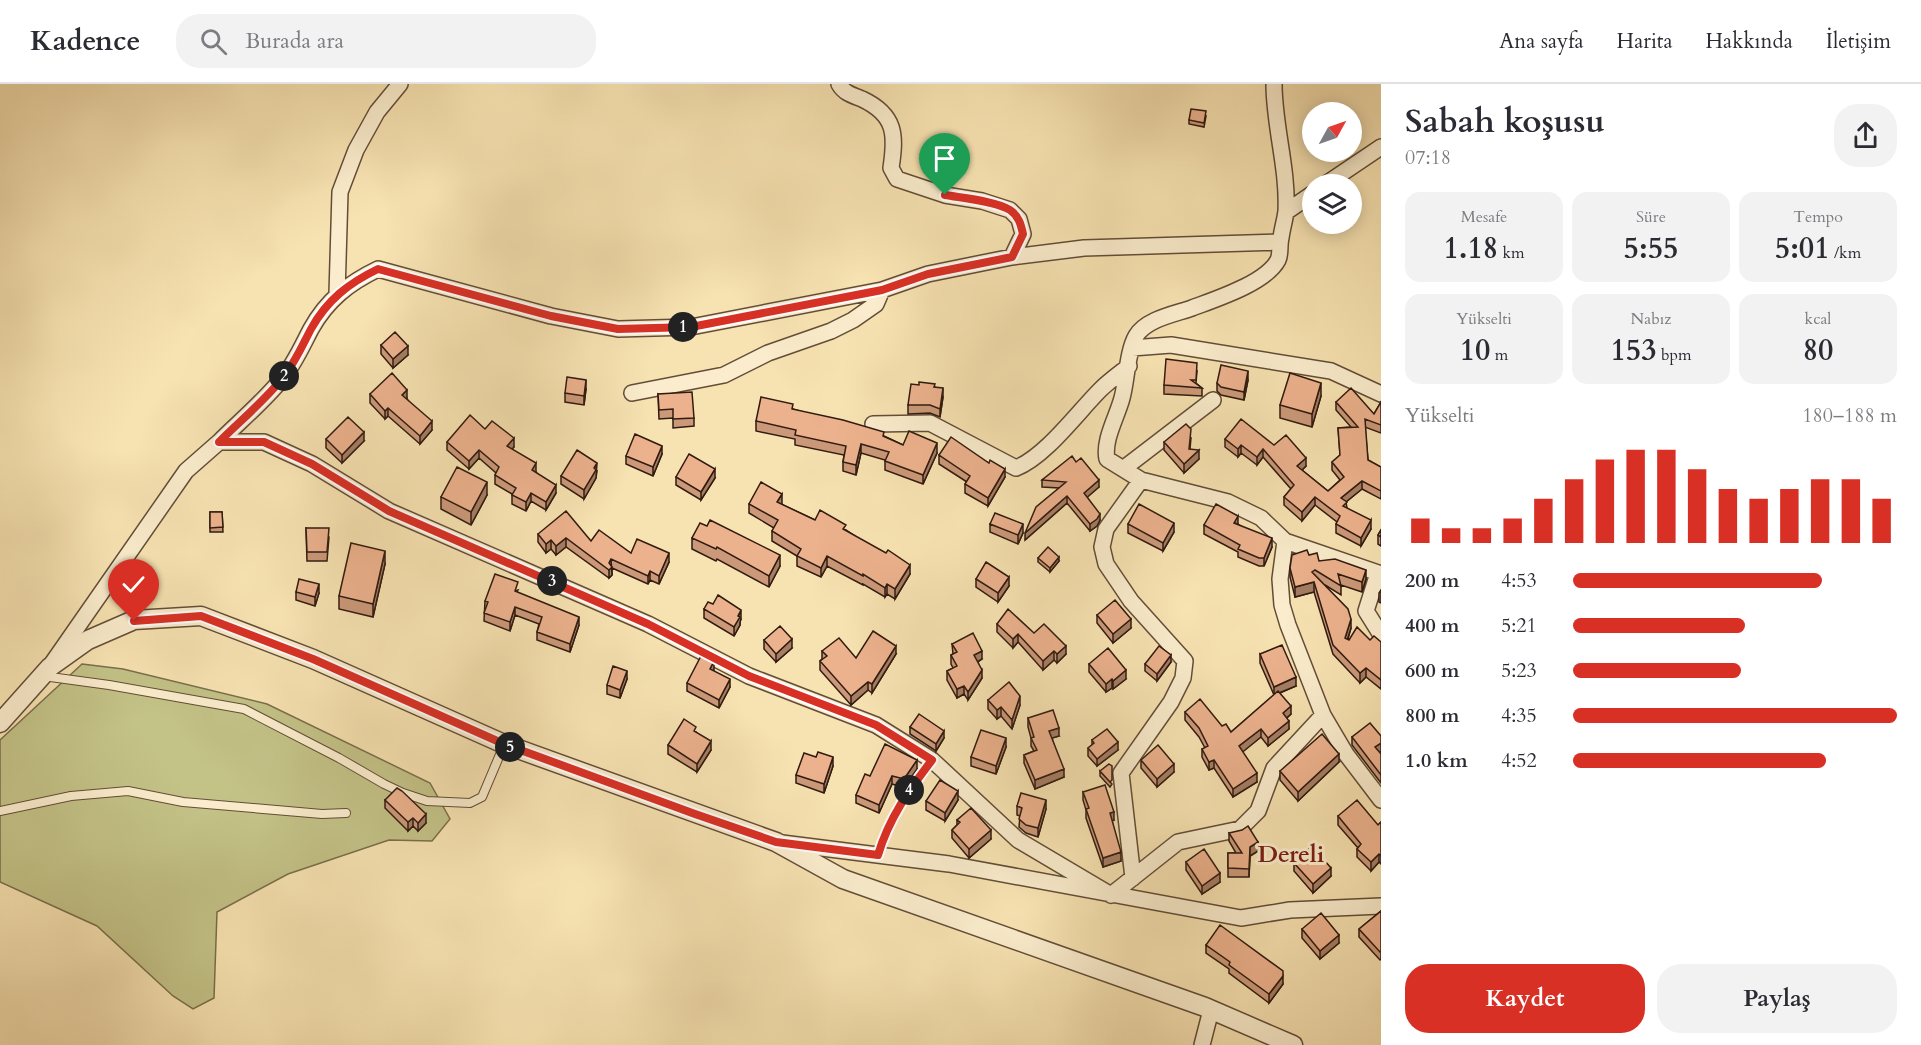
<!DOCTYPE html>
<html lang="tr">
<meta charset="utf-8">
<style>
body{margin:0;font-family:Cardo,serif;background:#f2f2f3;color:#2b2b33;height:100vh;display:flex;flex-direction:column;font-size:22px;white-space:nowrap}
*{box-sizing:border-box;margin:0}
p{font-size:20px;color:#7c7c81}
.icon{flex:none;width:33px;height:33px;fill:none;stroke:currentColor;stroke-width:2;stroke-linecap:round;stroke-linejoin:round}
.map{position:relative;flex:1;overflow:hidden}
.sheet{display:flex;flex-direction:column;background:#fff;width:540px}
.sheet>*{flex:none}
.needle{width:39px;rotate:50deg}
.controls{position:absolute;left:1302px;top:18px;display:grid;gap:12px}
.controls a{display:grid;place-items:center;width:60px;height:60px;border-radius:50%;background:#fff;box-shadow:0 3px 15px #0003;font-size:30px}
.pin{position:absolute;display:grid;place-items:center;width:51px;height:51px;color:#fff;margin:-62px -26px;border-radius:50% 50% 50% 0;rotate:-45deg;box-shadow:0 0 6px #0007}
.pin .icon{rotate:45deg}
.km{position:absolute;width:30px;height:30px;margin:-15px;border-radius:50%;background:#222;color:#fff;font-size:16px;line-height:30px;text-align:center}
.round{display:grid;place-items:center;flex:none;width:63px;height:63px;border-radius:24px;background:#f2f2f3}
.summary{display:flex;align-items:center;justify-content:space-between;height:102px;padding:0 24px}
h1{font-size:33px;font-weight:700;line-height:45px}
.metrics{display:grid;grid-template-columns:repeat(3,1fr);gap:9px;height:102px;padding:6px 24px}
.metrics div{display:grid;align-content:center;border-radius:15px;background:#f2f2f3;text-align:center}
.metrics b{font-size:30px;font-weight:700}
.metrics small{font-size:16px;font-weight:400}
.metrics p{font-size:16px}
.chart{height:168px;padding:12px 24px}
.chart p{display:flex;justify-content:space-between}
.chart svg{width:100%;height:108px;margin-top:6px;stroke:#d93025;stroke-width:6}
.button{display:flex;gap:12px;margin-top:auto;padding:12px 24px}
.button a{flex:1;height:69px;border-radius:24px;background:#d93025;color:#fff;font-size:24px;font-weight:700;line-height:69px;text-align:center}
.button a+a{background:#f2f2f3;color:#2b2b33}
ul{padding:0 24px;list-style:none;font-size:20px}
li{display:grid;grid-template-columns:96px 72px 1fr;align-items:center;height:45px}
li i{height:15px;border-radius:8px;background:#d93025}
header{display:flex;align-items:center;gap:36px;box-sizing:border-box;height:84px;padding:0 30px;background:#fff;border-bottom:2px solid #e1e1e2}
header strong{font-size:28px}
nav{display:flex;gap:33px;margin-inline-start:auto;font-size:21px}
.search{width:420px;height:54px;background:#f2f2f3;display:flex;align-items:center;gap:15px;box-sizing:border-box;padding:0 21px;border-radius:24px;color:#7c7c81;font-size:22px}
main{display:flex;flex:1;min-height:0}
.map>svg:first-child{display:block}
.green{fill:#c3c287;stroke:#7a6e4c;stroke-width:1.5}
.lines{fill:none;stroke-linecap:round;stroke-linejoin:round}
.service-casing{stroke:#624d38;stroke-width:10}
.minor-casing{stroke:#624d38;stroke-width:18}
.tertiary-casing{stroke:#624d38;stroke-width:21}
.service{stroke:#faeccc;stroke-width:8}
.minor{stroke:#faeccc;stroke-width:15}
.tertiary{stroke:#faeccc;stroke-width:18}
.wall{fill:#cb9979;stroke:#311b10;stroke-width:1.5}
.shaded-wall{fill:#a57d63;stroke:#311b10;stroke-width:1.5}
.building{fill:#ecb28d;stroke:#311b10;stroke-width:1.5}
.route-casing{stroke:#fff;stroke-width:12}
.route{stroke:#d93025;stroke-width:8}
.labels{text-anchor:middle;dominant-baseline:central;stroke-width:6;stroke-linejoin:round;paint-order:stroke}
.quarter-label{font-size:24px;font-weight:bold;fill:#7a1f14;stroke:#faeccc}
</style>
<header>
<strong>Kadence</strong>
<div class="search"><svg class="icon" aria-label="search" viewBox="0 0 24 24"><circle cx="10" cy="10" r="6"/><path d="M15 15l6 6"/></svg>Burada ara</div>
<nav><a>Ana sayfa</a><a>Harita</a><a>Hakkında</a><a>İletişim</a></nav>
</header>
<main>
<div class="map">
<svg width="1381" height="961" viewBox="0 0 1381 961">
<rect width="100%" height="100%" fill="#f7e2b1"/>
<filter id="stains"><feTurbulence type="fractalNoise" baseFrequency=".00333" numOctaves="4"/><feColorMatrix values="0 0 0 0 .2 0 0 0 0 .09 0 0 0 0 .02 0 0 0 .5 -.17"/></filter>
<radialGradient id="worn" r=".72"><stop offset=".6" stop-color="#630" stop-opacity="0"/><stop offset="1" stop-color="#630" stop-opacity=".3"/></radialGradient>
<path class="green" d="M82,580L123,585L267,620L430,699L450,735L432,757L389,756L288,790L217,828L214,914L193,925L173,912L97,842L0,798V656Z"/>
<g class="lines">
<g class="service-casing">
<path id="service" d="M43,592L109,601L244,625L339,674L384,700L403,709L427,717L470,719L482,713L504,661
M0,727L71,712L128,707L183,718L322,730L346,729
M878,771C889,735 909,706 932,676"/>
</g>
<g class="minor-casing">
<path id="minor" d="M839,0C844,9 852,11 862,15C896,31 896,51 891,84L897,95L945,111L982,117L1010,126L1019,135L1023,150L1012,173
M1274,0C1274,42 1288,84 1286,127C1285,136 1282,145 1281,154C1279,161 1281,170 1278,176C1266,199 1216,215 1192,224C1175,230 1146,235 1136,252C1127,268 1127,296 1122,314C1117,333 1103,356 1107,375L1141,396L1228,418L1261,434L1285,457L1381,490
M1326,100L1381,63
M1286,128L1312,110
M337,210L340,108L356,66L377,28L400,0
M1132,264L1171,261L1331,287L1381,310
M632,309L724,291L768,269L831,247L853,236L876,220L882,206
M873,340L930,339L1016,384C1045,373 1078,328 1100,306C1109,297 1119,290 1129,282
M219,358C239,338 263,318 281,296C294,281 302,262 311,245C327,216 349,199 378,185L551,232L618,245L691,243L882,206L928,190L1012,173L1084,164L1280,158
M1123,385L1213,316
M1285,457L1280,495L1282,521L1288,541L1323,631L1346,670L1381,716
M1378,489L1366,527L1381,551
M53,578L186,387L219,358H264L312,380L389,427L648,540L749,592L876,641L932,676L1018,756L1111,811L1178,758L1240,745L1258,727L1274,684L1323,631
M782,759L949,780L1241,834L1290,826L1381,822
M1133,794L1121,689L1171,618L1183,594L1185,577L1131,517L1106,480L1102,463L1106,445L1141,396
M1202,961L1211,926"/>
</g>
<g class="tertiary-casing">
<path id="tertiary" d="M0,639L50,583L88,556L134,536L201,532L313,575L504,660L776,758L843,795L1205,923L1293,961"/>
</g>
<use href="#service" class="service"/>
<use href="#minor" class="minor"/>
<use href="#tertiary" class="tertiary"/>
</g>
<path class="wall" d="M1206,32L1204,43L1189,40V36Z
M381,261L408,271L393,284L381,270Z
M1197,287L1196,299L1202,304V312L1164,310V301Z
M1248,296L1244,316L1221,311L1217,307V299Z
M935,303L943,313L940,333L930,329L908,330V321Z
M586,305L584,321L565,318V309Z
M370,310L407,314V315L432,346L420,360L388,332L385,335L370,319Z
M658,310L694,334V342L673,344V334L659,335Z
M1321,312L1312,343L1280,334V321Z
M1336,318L1374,330L1381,318V349L1365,343L1368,376L1381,383V415L1362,405L1346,418L1347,424L1371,445L1361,462L1336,449V440L1337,438L1315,421L1302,437L1284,421V413L1291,405L1263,373L1257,381L1241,369L1238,373L1225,363V355L1274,361L1306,382L1302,386L1328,407L1340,396L1332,386V378L1340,371L1338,344L1351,343L1336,326Z
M793,325L884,352L903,361L937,369L923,400L885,386V376L861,369L856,391L843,387V378L844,371L795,361V355L756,347V337Z
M485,345L514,363L512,365L536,388H535L556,409L546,426L531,417L526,427L512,420V410L495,400V391L496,389L479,374L469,385L447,366V358Z
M1191,354L1190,365L1199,375L1184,389L1164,366V358Z
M326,355L364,357L342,379L326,364Z
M662,370L653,392L626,380V372Z
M939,371L1005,393L988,422L965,409V400L967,398L939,380Z
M1076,378L1099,403L1087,413L1100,436L1097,442L1090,447L1067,419L1025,456L1059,404L1042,403V396Z
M597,387L596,394L584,415L561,400V392Z
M676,393L715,394L701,416L676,401Z
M487,411L471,441L441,425V413Z
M749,420H781L815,436L846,446L910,490L895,515L887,510L885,513L863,500V501L827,482L821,493L797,482V472L772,457V447L774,444L749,429Z
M210,428H222L223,448H210Z
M990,440L1023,449L1018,460L990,448Z
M1128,440L1174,448L1163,467L1128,449Z
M1238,440L1272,463L1264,482H1259L1238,473V468L1204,450V441Z
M306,444L329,453L327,477H307Z
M1381,446V462L1378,460V451Z
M538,450L591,457L631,469L669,478L659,500L650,496L648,500L612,484V491L609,494L566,463L556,471L551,465L546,469L538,458Z
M692,454L780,482L769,503L717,475L716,477L692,465Z
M1309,471L1319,477L1366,495L1362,508L1341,501V511L1325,501L1351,544L1348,555L1381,558V605L1366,593L1360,599L1333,570L1314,508L1295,513L1290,493V484Z
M1038,474L1059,477L1050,488L1038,478Z
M385,480L373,533L339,525V512Z
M976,495L1009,502L998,518L976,503Z
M518,506L517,508L579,541L570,568L537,556V548L539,540L515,531L510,547L484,537L485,517Z
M1381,506V519L1379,518V509Z
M296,508L319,509L315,522L296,516Z
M704,525L741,535L740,538V541L734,552L704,534Z
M1097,531L1131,544L1113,559L1097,539Z
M997,540L1034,549L1066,570L1057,579L1054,576L1043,586L1018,558L1013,564L997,548Z
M764,556L792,564L776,578L764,565Z
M952,560L982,575L978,578L982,594L968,616L964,610L957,614L947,596V587L953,584L951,580V571L953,570Z
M822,567L856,574L896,570L872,609L868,606L851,621L820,586V577L822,575Z
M1260,570L1296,602L1280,609L1291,630L1287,634L1289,645L1268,662L1261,653L1242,668L1257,698L1233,713L1214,684L1209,686L1202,673V665L1205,664L1199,653L1185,636V628L1222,642L1231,648L1274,611L1260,579Z
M1171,578L1157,597L1145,587V580Z
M1089,580L1126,595L1113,605L1112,604L1106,608L1089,588Z
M714,585L713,586L730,603L719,624L687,607V599Z
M627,595L620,614L607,610V601Z
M988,616L1020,621L1012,645L1001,632L997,635L988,625Z
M1028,634L1059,652L1052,654L1064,693L1035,705L1024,679V671L1034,667L1031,662V654L1028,643Z
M910,643L944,654L936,667L910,650Z
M696,648L711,666L697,688L668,670V661Z
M1381,652V667L1379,668L1381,670V699L1352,661V653Z
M1092,656L1118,666L1097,682L1088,672V664L1092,661Z
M1006,663L996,690L971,682V673Z
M816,673L833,682L824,709L796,699V691Z
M1141,676L1174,688L1157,703L1141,684Z
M1339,678L1298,717L1280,696V687Z
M917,685L904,704L892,700L879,729L856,719V711L870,692Z
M1100,687L1112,700L1110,703L1100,692Z
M1083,708L1114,736L1112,737L1121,777L1103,783L1086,734V726L1083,716Z
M385,716L426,739L418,747L413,742L408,747L385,724Z
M958,716L945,737L926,726V717Z
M1017,722L1046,725L1038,753L1026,749L1019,743L1020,732L1017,731Z
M1338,732L1378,741L1381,738V780L1379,778L1371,787L1357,773V765L1358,764L1338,741Z
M957,736L991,755L969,774L952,754V746L957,741Z
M1229,749L1258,767L1250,772L1249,793H1228V769H1236L1229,757Z
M1186,778L1220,798L1202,810L1186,786Z
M1294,779L1331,792L1313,809L1294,787Z
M1381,827V875L1380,876L1359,853V845Z
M1302,845L1339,859L1320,875L1302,854Z
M1206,861L1283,900L1269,919L1229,889V885L1206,869Z"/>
<path class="shaded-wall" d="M408,262V271L393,284V275Z
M1248,287V296L1244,316V308Z
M586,296V305L584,321V312Z
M1321,299V312L1312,343V330Z
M943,304V313L940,333V325Z
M407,306V314L402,319V311Z
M388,324V332L385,335V327Z
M432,337V346L420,360V352Z
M364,348V357L342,379V371Z
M514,354V363L507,370V362Z
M937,359V369L923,400V391Z
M861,360V369L856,391V381Z
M1241,361V369L1238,373V365Z
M662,362V370L653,392V383Z
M1263,365V373L1257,381V373Z
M479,366V374L469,385V377Z
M1199,366V375L1184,389V380Z
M1306,374V382L1297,391V382Z
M536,379V388L532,394V386Z
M597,379L596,394L584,415V406Z
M715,385V394L701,416V408Z
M1005,385V393L988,422V414Z
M1099,396V403L1084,416V409Z
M1362,397V405L1341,422V414Z
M487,398V411L471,441V428Z
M556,401V409L546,426V418Z
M531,409V417L526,427V418Z
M782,410V420L777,428V418Z
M1067,412V419L1025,456V449Z
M1315,413V421L1302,437V428Z
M1100,430V436L1097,442L1090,447V440Z
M1238,432V440L1234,439Z
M1371,436V445L1361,462V454Z
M1174,439V448L1163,467V459Z
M1023,440V449L1018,460V451Z
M566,454V463L556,471V462Z
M1272,454V463L1264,482V474Z
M551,456V465L546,469V460Z
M385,467V480L373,533V520Z
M669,469V478L659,500V492Z
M780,471V482L769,503V492Z
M827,472V482L821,493V484Z
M1059,473V477L1050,488V484Z
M611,475L612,491L609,494V479Z
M910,481V490L895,515V505Z
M1366,486V495L1362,508V498Z
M650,487V496L648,500V492Z
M1009,493V502L998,518V509Z
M1314,498V508L1295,513V503Z
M319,500V509L315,522V513Z
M887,500V510L885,513V504Z
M515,523V531L510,547V538Z
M741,526V535L740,538V541L734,552V543Z
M579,533V541L570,568V560Z
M1131,535V544L1113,559V550Z
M1351,535V544L1345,563V554Z
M1018,550V558L1013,564V555Z
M792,555V564L776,578V570Z
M896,562V570L872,609V600Z
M1066,562V570L1057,579V570Z
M982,567V575L974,580V571Z
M1054,567V576L1043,586V577Z
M1171,571V578L1157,597V590Z
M714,577V585L710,593V585Z
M1366,584V593L1360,599V589Z
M982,586V594L968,616V608Z
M1126,586V595L1113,605V597Z
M627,587V595L620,614V606Z
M1296,593V602L1274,611V603Z
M730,595V603L719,624V616Z
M1112,595V604L1106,608V600Z
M868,598V606L851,621V612Z
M964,602V610L957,614V605Z
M1020,612V621L1012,645V636Z
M1291,622V630L1283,637V629Z
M1001,623V632L997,635V626Z
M1289,637V645L1268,662V654Z
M1059,644V652L1049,655V647Z
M1261,645V653L1239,671V662Z
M944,647V654L936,667V660Z
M1006,654V663L996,690V682Z
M711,657V666L697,688V680Z
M1118,658V666L1097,682V675Z
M1381,659V667L1375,672V663Z
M1339,670V678L1298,717V708Z
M833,673V682L824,709V700Z
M917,676V685L904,704V695Z
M1214,676V684L1209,686V678Z
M1174,680V688L1157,703V695Z
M1064,685V693L1035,705V696Z
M1257,689V698L1233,713V705Z
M892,692V700L879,729V721Z
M958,707V716L945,737V729Z
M1046,716V725L1038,753V744Z
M1114,728V736L1110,738V729Z
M426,730V739L418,747V739Z
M413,734V742L408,747V738Z
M991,746V755L969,774V765Z
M1258,758V767L1250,772L1249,793L1250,763Z
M1121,768V777L1103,783V774Z
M1379,770V778L1371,787V778Z
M1331,784V792L1313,809V800Z
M1220,789V798L1202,810V802Z
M1339,851V859L1320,875V867Z
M1283,892V900L1269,919V910Z"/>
<path class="building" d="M1191,25L1206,27L1204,39L1189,36Z
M395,248L408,262L393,275L381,261Z
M1166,275L1197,279L1196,296H1191L1202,304L1164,301Z
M1221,281L1248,287L1244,308L1221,303L1217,299Z
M392,289L407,306L402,311L432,337L420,352L388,324L385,327L370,310Z
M1290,289L1321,299L1312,330L1280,321Z
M567,293L586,296L584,312L565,309Z
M919,298L935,300L934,303L943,304L940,325L930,321H908L911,300L919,301Z
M1351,304L1374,330L1381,318V341L1365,335L1368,376L1381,383V407L1362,397L1341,414L1347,418L1343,422L1371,436L1361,454L1336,440L1340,432L1315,413L1302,428L1284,413L1294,401L1263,365L1257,373L1241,361L1238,365L1225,355L1241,335L1274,361L1286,351L1306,374L1297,382L1328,407L1344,393L1332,378L1340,371L1338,344L1358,343L1336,318Z
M692,308L694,334L673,335V325L659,326L658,310Z
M761,313L793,320L792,325L843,336L884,348L883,352L903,361L909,347L937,359L923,391L885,377L889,368L861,360L856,381L843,378L846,362L795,351L796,346L756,337Z
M470,331L485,345L492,337L514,354L507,362L536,379L532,386L556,401L546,418L531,409L526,418L512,411L516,404L495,391L499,383L479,366L469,377L447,358Z
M348,333L364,348L342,371L326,355Z
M1186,340L1191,345L1189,365L1199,366L1184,380L1164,358Z
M635,350L662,362L653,383L626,372Z
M951,353L989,379L990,376L1005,385L988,414L965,400L970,392L939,371Z
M577,366L597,379L594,384L596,386L584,406L561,392Z
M689,370L715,385L701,408L676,393Z
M1072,372L1076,378L1081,374L1099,396L1084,409L1100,430L1097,435L1090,440L1067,412L1025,449L1036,423L1066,398L1042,396Z
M457,383L487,398L471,428L441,413Z
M761,398L782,410L777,418L815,436L820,426L846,441L843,445L886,469L888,466L910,481L895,505L887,500L885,504L863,490V492L827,472L821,484L797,472L801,465L772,447L778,436L749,420Z
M1139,420L1174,439L1163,459L1128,440Z
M1216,420L1238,432L1234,439L1272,454L1264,474H1259L1238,465L1240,461L1204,441Z
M566,427L591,457L599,446L631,469L637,455L669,469L659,492L650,487L648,492L611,475L609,479L612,483L609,486L566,454L556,462L551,456L546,460L538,450Z
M210,428H222L223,443L210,444Z
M995,429L1023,440L1018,451L990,440Z
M710,436L780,471L769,492L717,463L716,465L692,454L700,439L707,442Z
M306,444H329L327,468H307Z
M1381,446V453L1378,451Z
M351,459L385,467L373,520L339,512Z
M1048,463L1059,473L1050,484L1038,474Z
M1307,466L1309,471L1317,469L1319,477L1335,475L1366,486L1362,498L1338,490L1341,502L1315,486L1312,488L1348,525L1351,535L1345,554L1349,556L1357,543L1370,556L1374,552L1381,558V596L1366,584L1360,589L1333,561L1314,498L1295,503L1290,484L1292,471Z
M986,478L1009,493L998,509L976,495Z
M495,490L518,498L515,507L579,533L570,560L537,548L542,533L515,523L510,538L484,529L488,518L485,517Z
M299,495L319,500L315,513L296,508Z
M718,511L741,526L738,532L740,533L734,543L704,525L708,518L713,520Z
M1115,516L1131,535L1113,550L1097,531Z
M1008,525L1034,549L1044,540L1066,562L1057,570L1054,567L1043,577L1018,550L1013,555L997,540Z
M780,542L792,555L776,570L764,556Z
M873,547L896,562L872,600L868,598L851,612L820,577L827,572L822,567L839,554L856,574Z
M973,549L982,567L974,571L982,586L968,608L964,602L957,605L947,587L957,582L951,571L957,568L952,560Z
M1282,561L1296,593L1274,603L1260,570Z
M1159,562L1171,571L1157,590L1145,580Z
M1108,564L1126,586L1113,597L1112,595L1106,600L1089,580Z
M702,570L714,577L710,585L730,595L719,616L687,599Z
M613,582L627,587L620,606L607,601Z
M1009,598L1020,612L1012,636L1001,623L997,626L988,616Z
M1278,607L1291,622L1283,629L1289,637L1268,654L1261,645L1239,662L1257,689L1233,705L1214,676L1209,678L1202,665L1208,662L1199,644L1185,628L1200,615L1222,642L1226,640L1231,648Z
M1053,626L1059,644L1049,647L1064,685L1035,696L1024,671L1037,666L1031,654L1034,653L1028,634Z
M919,630L944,647L936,660L910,643Z
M684,635L696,643L694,647L711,657L697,680L668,661Z
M1370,639L1381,652V659L1375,663L1381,670V691L1352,653Z
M1107,645L1118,658L1097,675L1088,664L1094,659L1092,656Z
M981,646L1006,654L996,682L971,673Z
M1322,650L1339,670L1298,708L1280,687Z
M885,660L917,676L904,695L892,692L879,721L856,711L865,690L870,692Z
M1158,661L1174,680L1157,695L1141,676Z
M818,668L833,673L824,700L796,691L804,669L816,673Z
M1109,680L1112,682V696L1110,698L1100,687Z
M940,696L958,707L945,729L926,717Z
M1105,701L1114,728L1110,729L1121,768L1103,774L1086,725L1089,724L1083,708Z
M397,704L402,707L426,730L418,739L413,734L408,738L385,716Z
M1021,709L1046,716L1038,744L1026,741L1019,735L1022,724L1017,722Z
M1357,716L1378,741L1381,738V772L1379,770L1371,778L1357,765L1361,760L1338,732Z
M971,724L991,746L969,765L952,746L960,738L957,736Z
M1248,742L1258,758L1250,763L1249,785L1228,784V769H1242L1229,749L1242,746Z
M1312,762L1331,784L1313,800L1294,779Z
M1204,765L1220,789L1202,802L1186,778Z
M1381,827V867L1380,868L1359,845Z
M1321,829L1339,851L1320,867L1302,845Z
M1220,841L1283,887V892L1269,910L1229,881L1230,878L1206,861Z"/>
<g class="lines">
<g class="route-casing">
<path id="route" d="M134,537L201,532L313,575L504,660L695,730L776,758L878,771C889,734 909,706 932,676L876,641L749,592L648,540L389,427L312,380L264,358H219C239,338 263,318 281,296C294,281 302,262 311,245C327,216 349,199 378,185L551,232L618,245L691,243L882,206L928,190L1012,173L1023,150C1021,141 1019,132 1010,126C996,117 962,114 945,111"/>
</g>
<use href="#route" class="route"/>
</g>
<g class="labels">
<g class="quarter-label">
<text x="1291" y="770">Dereli</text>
</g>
</g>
<rect width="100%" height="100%" filter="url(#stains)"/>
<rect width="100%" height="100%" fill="url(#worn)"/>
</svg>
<div class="controls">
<a><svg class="needle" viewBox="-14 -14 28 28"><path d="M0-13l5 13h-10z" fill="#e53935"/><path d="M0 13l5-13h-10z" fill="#7c7c81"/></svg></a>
<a><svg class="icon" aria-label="layers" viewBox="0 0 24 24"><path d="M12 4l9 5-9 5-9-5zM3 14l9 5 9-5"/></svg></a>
</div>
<div class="pin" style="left:945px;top:111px;background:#1e9e55"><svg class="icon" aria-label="arrive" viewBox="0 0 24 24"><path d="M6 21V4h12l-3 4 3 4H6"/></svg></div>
<div class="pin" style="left:134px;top:537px;background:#d93025"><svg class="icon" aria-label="check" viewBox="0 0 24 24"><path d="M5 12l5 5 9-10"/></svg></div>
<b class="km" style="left:683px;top:243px">1</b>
<b class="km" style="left:284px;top:292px">2</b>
<b class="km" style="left:552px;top:497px">3</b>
<b class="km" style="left:909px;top:706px">4</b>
<b class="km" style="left:510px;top:663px">5</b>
</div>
<section class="sheet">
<div class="summary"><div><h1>Sabah koşusu</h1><p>07:18</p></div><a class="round"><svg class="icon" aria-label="share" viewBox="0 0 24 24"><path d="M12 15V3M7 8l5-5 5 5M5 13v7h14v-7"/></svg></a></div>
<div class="metrics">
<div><p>Mesafe</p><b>1.18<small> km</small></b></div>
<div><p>Süre</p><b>5:55</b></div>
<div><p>Tempo</p><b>5:01<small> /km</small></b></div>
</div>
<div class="metrics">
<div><p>Yükselti</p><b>10<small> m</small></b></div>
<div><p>Nabız</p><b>153<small> bpm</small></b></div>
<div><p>kcal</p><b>80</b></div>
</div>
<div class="chart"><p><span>Yükselti</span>180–188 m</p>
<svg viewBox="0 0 160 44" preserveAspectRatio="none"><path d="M5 44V34M15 44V38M25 44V38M35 44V34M45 44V26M55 44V18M65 44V10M75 44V6M85 44V6M95 44V14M105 44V22M115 44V26M125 44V22M135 44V18M145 44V18M155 44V26"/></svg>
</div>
<ul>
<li><b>200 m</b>4:53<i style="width:77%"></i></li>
<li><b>400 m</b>5:21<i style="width:53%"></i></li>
<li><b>600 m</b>5:23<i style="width:52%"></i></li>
<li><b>800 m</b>4:35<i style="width:100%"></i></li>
<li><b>1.0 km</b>4:52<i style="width:78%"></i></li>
</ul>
<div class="button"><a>Kaydet</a><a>Paylaş</a></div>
</section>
</main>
